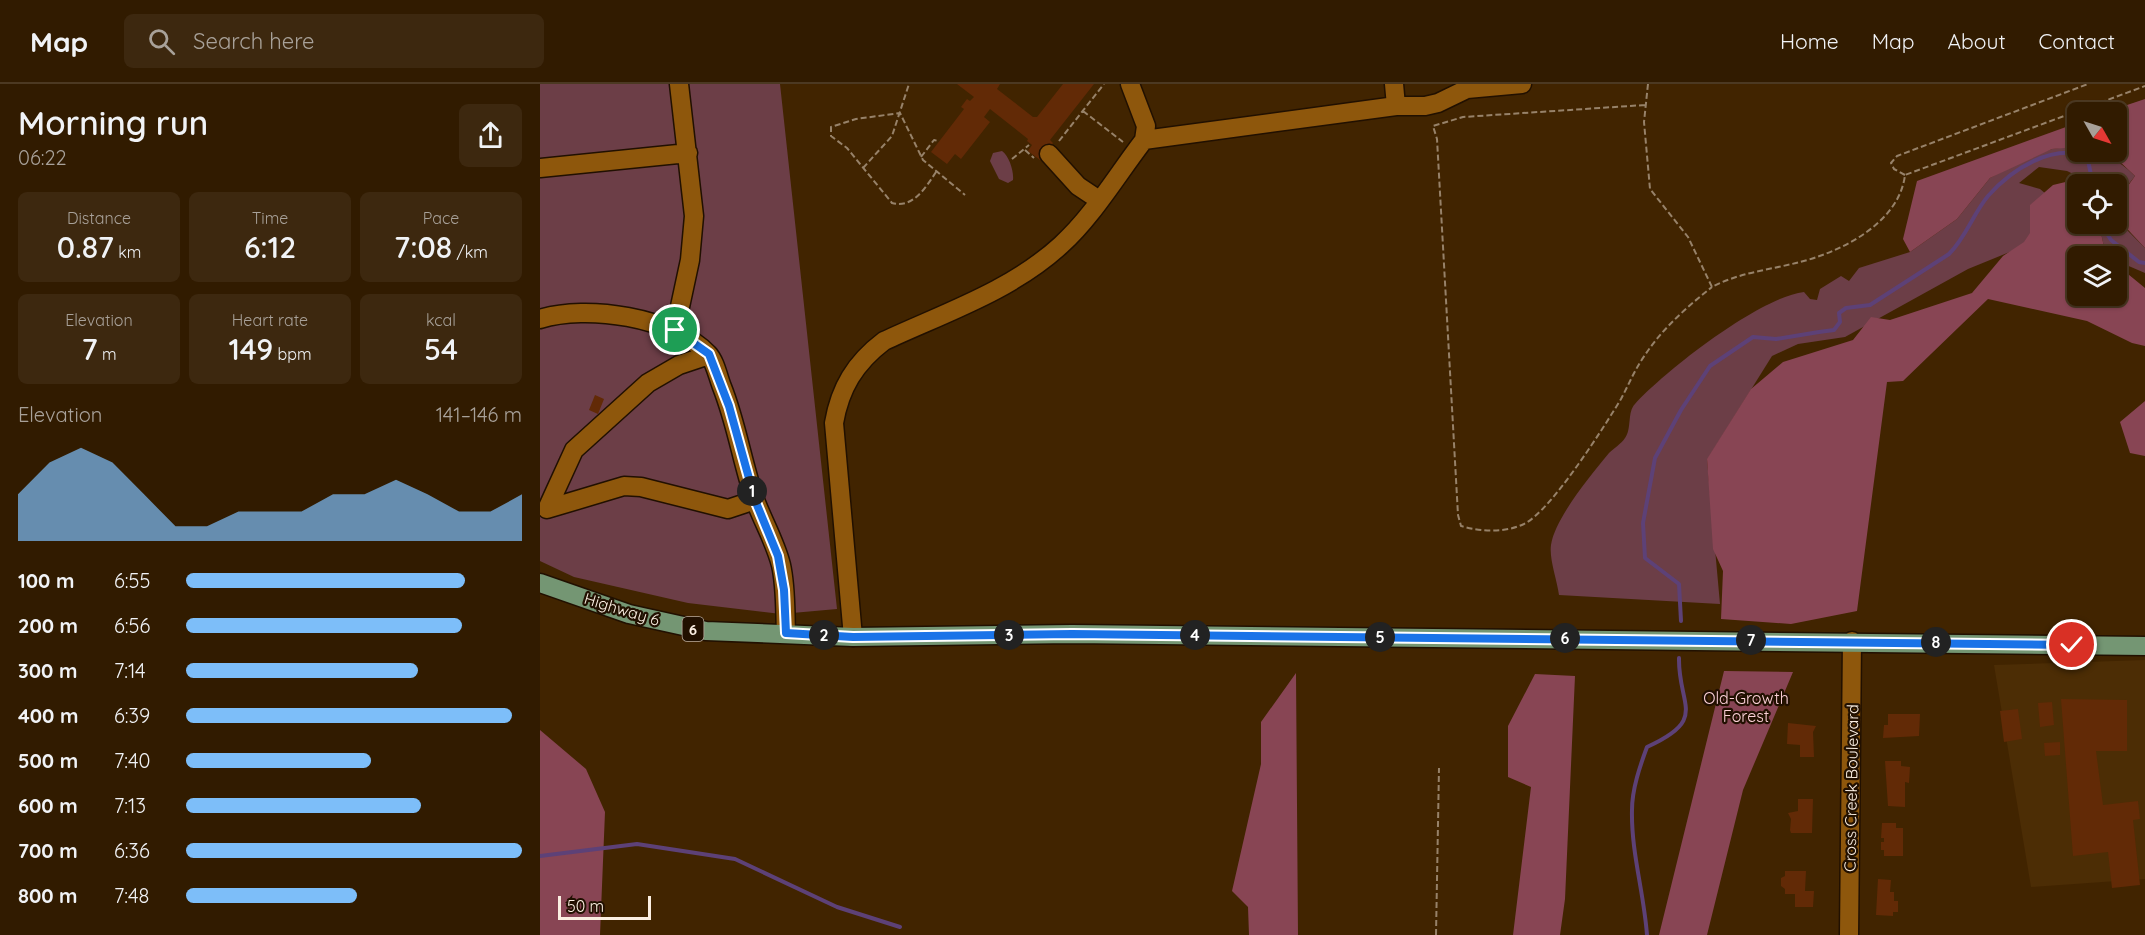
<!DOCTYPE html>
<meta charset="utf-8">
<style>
body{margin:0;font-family:Quicksand,sans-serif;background:#3d280f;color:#f1f3f6;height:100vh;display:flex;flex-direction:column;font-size:22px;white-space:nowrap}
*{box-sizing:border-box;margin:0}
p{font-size:20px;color:#a8a199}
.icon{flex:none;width:33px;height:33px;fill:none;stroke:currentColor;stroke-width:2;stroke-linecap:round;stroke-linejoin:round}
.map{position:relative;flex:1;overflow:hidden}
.drawer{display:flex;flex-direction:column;background:#311b00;width:540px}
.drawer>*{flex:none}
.needle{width:39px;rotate:129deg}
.controls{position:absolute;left:1527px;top:18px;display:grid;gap:12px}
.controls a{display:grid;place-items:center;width:60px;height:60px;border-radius:9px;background:#311b00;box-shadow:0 2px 4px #0004,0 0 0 2px #4c3922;font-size:30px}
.scale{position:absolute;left:18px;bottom:15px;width:93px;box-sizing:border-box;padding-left:6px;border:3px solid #fbefe2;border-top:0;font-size:16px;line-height:21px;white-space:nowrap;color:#fbefe2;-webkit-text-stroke:4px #211000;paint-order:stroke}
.pin{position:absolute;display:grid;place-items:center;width:51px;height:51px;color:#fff;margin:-26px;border:3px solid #fff;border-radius:50%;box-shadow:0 2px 6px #0007}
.km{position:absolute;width:30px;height:30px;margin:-15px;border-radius:50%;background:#222;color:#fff;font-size:16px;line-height:30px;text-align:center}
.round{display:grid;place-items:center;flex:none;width:63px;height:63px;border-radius:9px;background:#3d280f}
.headline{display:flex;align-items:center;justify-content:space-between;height:102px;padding:0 18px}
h1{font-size:33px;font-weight:600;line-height:45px}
.figures{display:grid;grid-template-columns:repeat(3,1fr);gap:9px;height:102px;padding:6px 18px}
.figures div{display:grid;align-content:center;border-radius:9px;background:#3d280f;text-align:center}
.figures b{font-size:30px;font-weight:600}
.figures small{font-size:16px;font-weight:400}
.figures p{font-size:16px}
.chart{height:168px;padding:12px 18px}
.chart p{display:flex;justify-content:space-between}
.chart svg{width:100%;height:108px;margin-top:6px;fill:#7dbef9;opacity:.7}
ul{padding:0 18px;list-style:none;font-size:20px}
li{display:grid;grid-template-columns:96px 72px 1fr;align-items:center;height:45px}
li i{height:15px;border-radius:8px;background:#7dbef9}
header{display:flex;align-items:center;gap:36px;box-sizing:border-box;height:84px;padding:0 30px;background:#311b00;border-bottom:2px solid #4c3922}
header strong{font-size:28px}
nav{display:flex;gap:33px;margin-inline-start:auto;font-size:21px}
.search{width:420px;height:54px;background:#3d280f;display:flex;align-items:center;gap:15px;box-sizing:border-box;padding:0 21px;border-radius:9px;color:#a8a199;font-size:22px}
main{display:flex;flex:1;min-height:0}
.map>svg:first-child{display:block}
.built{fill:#4c2d05}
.green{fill:#6c3e47}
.forest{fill:#884554}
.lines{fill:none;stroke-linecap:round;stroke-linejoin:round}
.stream{stroke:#5d4177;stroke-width:4}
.building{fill:#622a06}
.minor-casing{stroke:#211000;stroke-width:21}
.major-casing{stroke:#211000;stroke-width:21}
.path{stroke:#978269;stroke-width:2;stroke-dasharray:6 3;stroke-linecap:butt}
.minor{stroke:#8e570c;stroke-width:18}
.major{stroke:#749673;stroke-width:18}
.route-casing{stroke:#fff;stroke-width:12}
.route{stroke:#1a73e8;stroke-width:8}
.labels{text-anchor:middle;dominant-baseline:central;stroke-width:4.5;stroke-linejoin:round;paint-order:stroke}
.shield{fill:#211000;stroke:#baac9e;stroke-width:1.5}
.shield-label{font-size:15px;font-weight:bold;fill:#fbefe2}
.street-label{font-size:16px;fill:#fbefe2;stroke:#211000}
.park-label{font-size:16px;fill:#fcd1d8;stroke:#211000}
</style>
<header>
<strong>Map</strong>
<div class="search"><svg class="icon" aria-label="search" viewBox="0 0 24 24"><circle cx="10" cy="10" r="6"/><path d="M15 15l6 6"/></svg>Search here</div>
<nav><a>Home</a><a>Map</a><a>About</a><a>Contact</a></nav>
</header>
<main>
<section class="drawer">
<div class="headline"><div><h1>Morning run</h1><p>06:22</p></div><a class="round"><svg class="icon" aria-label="share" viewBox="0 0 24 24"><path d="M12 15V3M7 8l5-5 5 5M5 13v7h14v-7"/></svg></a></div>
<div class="figures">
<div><p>Distance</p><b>0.87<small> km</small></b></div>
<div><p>Time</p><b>6:12</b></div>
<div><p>Pace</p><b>7:08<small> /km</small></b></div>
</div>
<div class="figures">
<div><p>Elevation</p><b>7<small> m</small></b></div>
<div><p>Heart rate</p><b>149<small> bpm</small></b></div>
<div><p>kcal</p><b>54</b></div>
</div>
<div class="chart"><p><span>Elevation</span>141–146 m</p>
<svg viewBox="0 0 160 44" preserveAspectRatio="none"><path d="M0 44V25L10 12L20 6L30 12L40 25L50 38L60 38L70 32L80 32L90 32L100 25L110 25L120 19L130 25L140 32L150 32L160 25V44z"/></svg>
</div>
<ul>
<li><b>100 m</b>6:55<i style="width:83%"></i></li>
<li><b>200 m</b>6:56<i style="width:82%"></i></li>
<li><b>300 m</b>7:14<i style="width:69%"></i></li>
<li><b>400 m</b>6:39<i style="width:97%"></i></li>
<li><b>500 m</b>7:40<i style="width:55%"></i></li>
<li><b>600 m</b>7:13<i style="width:70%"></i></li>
<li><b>700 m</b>6:36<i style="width:100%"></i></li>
<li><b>800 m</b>7:48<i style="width:51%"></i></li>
</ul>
</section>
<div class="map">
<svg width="1605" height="851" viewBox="0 0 1605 851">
<rect width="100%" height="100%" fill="#412400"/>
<path class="built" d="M1605,576V795L1491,803L1454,581Z"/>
<path class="green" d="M0,0H240L297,525L241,530L148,519L34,493L0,477Z
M1534,62L1537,63L1538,68C1562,68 1578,75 1595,92L1577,115L1576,100H1545L1542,94L1527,87L1499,83L1479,99L1500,105L1512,115L1504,154L1428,185L1305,253L1258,260L1232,272L1167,376L1180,520L1019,511C1017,496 1009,475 1011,461C1015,434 1051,391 1069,369C1074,364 1081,360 1085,354C1092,345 1087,328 1095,320C1126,286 1220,213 1264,208L1270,215L1277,216L1280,205L1301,192L1309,197L1319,184L1370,168L1417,135L1450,94L1492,72L1512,65Z
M462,67C469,72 474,87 473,96L468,99L459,95L450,77L453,69Z
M1577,136L1605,164V189L1577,177L1576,172H1566L1559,140H1576Z"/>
<path class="forest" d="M1605,15V164L1577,134V117L1595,92L1578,76L1551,68H1576V28H1566Z
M1537,39V63L1512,65L1450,94L1417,135L1370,168L1363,155L1377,97Z
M1542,94L1547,100H1538V140H1559L1566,172H1538V212H1576L1577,181L1605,204V262L1592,259L1547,237L1448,215L1363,297L1347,298L1317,527L1251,540L1181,535L1183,487L1173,465L1167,375L1211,305L1243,278L1313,256L1331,233L1350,236L1432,209L1463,172L1484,158L1490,149V121L1513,101Z
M1605,317V372L1590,369L1580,338Z
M1184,587L1253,588L1203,706L1167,851H1119Z
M756,589L758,851H709L708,823L692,807L721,680V638Z
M995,590L1035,592L1025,815L1020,851H973L991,703L968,693V642Z
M0,646L46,685L65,728L60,851H0Z"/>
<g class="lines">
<path class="stream" d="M1561,140L1571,156L1599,178L1605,179
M1141,537L1139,500L1105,474L1103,439L1115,374L1141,326L1170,282L1213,253L1236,255L1279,248L1294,246L1300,238L1299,229L1306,224L1330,221L1409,170C1426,153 1433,130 1448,112C1472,85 1511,60 1547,72L1553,100
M0,772L97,760L195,775L297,823L360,843
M1107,851C1104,809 1091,768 1092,726C1092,705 1100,682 1107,663C1169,635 1138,622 1139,574"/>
</g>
<path class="building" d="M417,0H460L457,5L493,33H497L523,0H554L510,56L513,59L500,76L488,67L492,61L487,57L488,55L450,25L444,33L450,38L421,75L415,70L407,80L391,68L424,25L421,23L427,15L430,17L434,13Z
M55,311L64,315L58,330L49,326Z
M1521,615L1587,616V667H1556L1563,721L1598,717L1600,735L1593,736L1600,801L1572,804L1568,768L1533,772Z
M1512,618L1514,641L1500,643L1498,619Z
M1478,625L1482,655L1464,658L1460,627Z
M1348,630H1380L1379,652L1343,654L1344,641H1348Z
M1248,639L1276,642L1273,648L1274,673H1260V661L1247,660Z
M1520,658V671L1505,672L1504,659Z
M1345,677H1361V682L1370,683L1369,699L1365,698V723L1348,722Z
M1258,715H1273L1272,749H1251L1250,746L1251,735L1248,729L1258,727Z
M1342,739H1356V744H1363V772H1344V766H1341V758H1344V754H1341Z
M1245,787H1266L1265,807H1274L1273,823H1255V810H1245V805L1241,802V794L1245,792Z
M1338,795L1351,796L1350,808H1354V817H1358V828H1353V832L1336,831Z"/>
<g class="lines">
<g class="minor-casing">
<path id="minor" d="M590,0L606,42L604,56
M854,0L856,22
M509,70L538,102L559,116
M0,84L148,69
M0,235C46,220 133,233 168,270C175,277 178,293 182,303C196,338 202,377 214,413C222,436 235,457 241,481C246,503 245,526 246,549
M135,246L150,176L154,132L139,0
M169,271L139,281L108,299L34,366L7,425L84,402L101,403L188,425L215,416
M313,553L294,339C300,304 315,279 344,257C404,229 471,207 521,161C553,132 577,91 604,56L856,22H885L898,19L927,5L982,0
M1309,851L1312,557"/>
</g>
<g class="major-casing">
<path id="major" d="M0,499L89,530L166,547L313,553L532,550L1605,562"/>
</g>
<path class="path" d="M1108,0L1104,38L1110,105L1148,153L1172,203C1198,189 1228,186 1256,179C1299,169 1359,140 1365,91L1605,2
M1105,21L923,33L893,42L897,55L918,431L921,442C942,448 964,449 984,440C1011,427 1064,343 1081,315C1089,300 1095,285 1105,271C1122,245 1148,222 1172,203
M543,27L583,58
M519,57L564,0
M485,66L494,74
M381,73L394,56L398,57
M472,75L489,61
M323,84L352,52L369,0
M396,88C386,103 373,125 352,119L307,64L291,52V43L316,35L360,29L383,76L425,111
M1365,91L1354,85L1351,79L1357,72L1548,0
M896,851L899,684"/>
<use href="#minor" class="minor"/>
<use href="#major" class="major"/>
</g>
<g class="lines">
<g class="route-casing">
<path id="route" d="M135,246L169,270L189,322L215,416L238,472L244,506L246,549L313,553L532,550L1532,561"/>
</g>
<use href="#route" class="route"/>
</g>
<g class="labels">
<rect class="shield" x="142.5" y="533" width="21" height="24" rx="4.5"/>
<g class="shield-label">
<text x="153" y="545">6</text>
</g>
<g class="street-label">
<text transform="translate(82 525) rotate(17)">Highway 6</text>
<text transform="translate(1311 704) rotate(-89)">Cross Creek Boulevard</text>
</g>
<g class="park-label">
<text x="1206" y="614">Old-Growth<tspan x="1206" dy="18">Forest</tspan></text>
</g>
</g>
</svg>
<div class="controls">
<a><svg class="needle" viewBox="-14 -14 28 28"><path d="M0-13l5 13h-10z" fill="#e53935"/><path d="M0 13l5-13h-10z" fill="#a8a199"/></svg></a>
<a><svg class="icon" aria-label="locate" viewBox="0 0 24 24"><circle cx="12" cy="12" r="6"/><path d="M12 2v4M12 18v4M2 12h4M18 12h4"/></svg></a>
<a><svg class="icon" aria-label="layers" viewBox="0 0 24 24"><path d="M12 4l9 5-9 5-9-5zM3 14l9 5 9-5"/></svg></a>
</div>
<div class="scale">50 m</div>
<div class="pin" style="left:135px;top:246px;background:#1e9e55"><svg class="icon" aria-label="arrive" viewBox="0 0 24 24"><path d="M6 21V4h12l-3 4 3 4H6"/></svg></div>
<div class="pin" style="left:1532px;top:561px;background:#d93025"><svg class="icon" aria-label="check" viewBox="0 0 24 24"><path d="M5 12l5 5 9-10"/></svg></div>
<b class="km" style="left:212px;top:407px">1</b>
<b class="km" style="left:284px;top:551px">2</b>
<b class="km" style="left:469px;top:551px">3</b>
<b class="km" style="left:655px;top:551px">4</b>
<b class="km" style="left:840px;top:553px">5</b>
<b class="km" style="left:1025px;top:554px">6</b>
<b class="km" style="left:1211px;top:556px">7</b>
<b class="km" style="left:1396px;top:558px">8</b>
</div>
</main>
